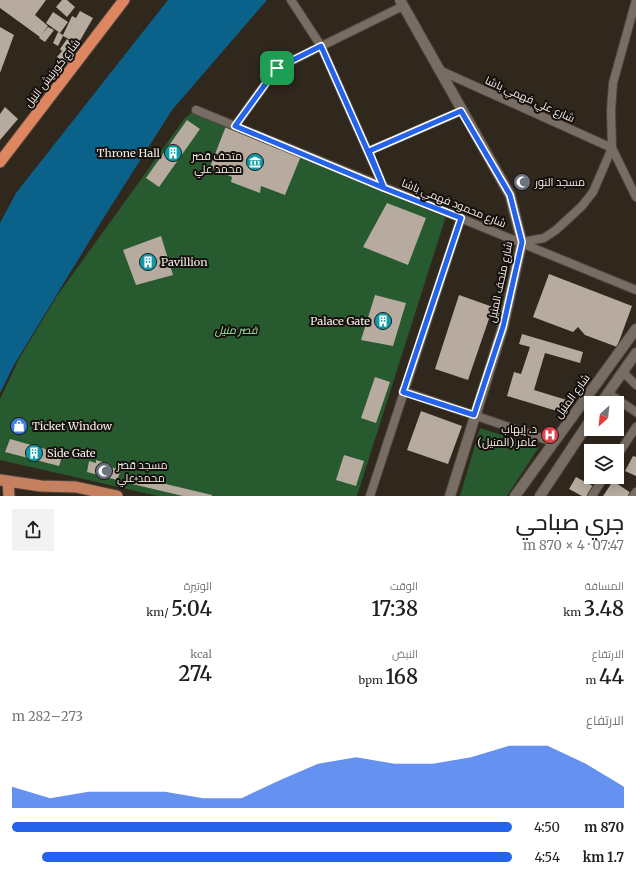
<!DOCTYPE html>
<html lang="ar">
<meta charset="utf-8">
<style>
body{margin:0;font-family:Merriweather,Cairo,serif;background:#f2f2f2;color:#202124;direction:rtl;height:100vh;display:flex;flex-direction:column;font-size:15px;white-space:nowrap}
*{box-sizing:border-box;margin:0}
p{font-size:13px;color:#757577}
.icon{flex:none;width:22px;height:22px;fill:none;stroke:currentColor;stroke-width:2;stroke-linecap:round;stroke-linejoin:round}
.map{position:relative;height:496px;overflow:hidden;direction:ltr}
.details{display:flex;flex-direction:column;background:#fff;flex:1}
.details>*{flex:none}
.needle{width:26px;rotate:207deg}
.fabs{position:absolute;left:584px;top:396px;display:grid;gap:8px}
.fabs a{display:grid;place-items:center;width:40px;height:40px;border-radius:0px;background:#fff;box-shadow:0 2px 10px #0003;font-size:20px}
.pin{position:absolute;display:grid;place-items:center;width:34px;height:34px;color:#fff;margin:-17px;border-radius:8px;box-shadow:0 2px 6px #0006}
.round{display:grid;place-items:center;flex:none;width:42px;height:42px;border-radius:0px;background:#f2f2f2}
.head{display:flex;align-items:center;justify-content:space-between;height:68px;padding:0 12px}
h1{font-size:22px;font-weight:600;line-height:30px}
.figures{display:grid;grid-template-columns:repeat(3,1fr);gap:6px;height:68px;padding:4px 12px}
.figures div{display:grid;align-content:center}
.figures b{font-size:20px;font-weight:600}
.figures small{font-size:11px;font-weight:400}
.figures p{font-size:11px}
.chart{height:112px;padding:8px 12px}
.chart p{display:flex;justify-content:space-between}
.chart svg{width:100%;height:72px;margin-top:4px;fill:#2563eb;opacity:.7}
ul{padding:0 12px;list-style:none;font-size:13px}
li{display:grid;grid-template-columns:64px 48px 1fr;align-items:center;height:30px}
li i{height:10px;border-radius:5px;background:#2563eb}
.map>svg:first-child{display:block}
.green{fill:#285a2f}
.water{fill:#0a628a}
.building{fill:#b7ab9f}
.lines{fill:none;stroke-linecap:round;stroke-linejoin:round}
.minor-casing{stroke:#4d443d;stroke-width:10}
.tertiary-casing{stroke:#4d443d;stroke-width:12}
.primary-casing{stroke:#4d443d;stroke-width:13}
.trunk-casing{stroke:#4d443d;stroke-width:13}
.minor{stroke:#786d62;stroke-width:8}
.tertiary{stroke:#786d62;stroke-width:10}
.primary{stroke:#c58060;stroke-width:11}
.trunk{stroke:#de8660;stroke-width:11}
.route-casing{stroke:#fff;stroke-width:8}
.route{stroke:#2563eb;stroke-width:5}
.labels{text-anchor:middle;dominant-baseline:central;stroke-width:4;stroke-linejoin:round;paint-order:stroke}
.street-label{font-size:11px;fill:#f4ede7;stroke:#15100c}
.poi-label{font-size:11px;fill:#f4ede7;stroke:#15100c;text-anchor:start}
.park-label{font-size:11px;font-style:italic;fill:#99eaa1;stroke:#15100c}
</style>
<div class="map">
<svg width="636" height="496" viewBox="0 0 636 496">
<rect width="100%" height="100%" fill="#30271d"/>
<path class="green" d="M194,111L446,216L357,496H158L0,460V399L19,359L57,296L185,118Z
M480,428L539,447L507,496H460Z"/>
<path class="water" d="M168,0H267L172,110L101,222L14,365L0,393V223L16,193Z"/>
<path class="building" d="M0,0H46L35,15L48,26L40,37L0,8Z
M62,0H67L75,7L67,17L56,7Z
M80,11L93,18L78,44L63,36L58,46L53,43L58,32L63,35L72,16L76,18Z
M53,12L68,22L60,33L46,23Z
M0,27L14,35L0,73Z
M48,27L54,30L45,42L39,38Z
M67,39L76,46L69,56L72,58L67,65L57,57L62,51L60,49Z
M5,107L18,119L0,140V114Z
M187,120L200,129L159,187L146,178Z
M226,126L301,156L285,195L261,186L260,193L231,182L232,177L210,167Z
M387,203L426,218L408,265L363,247Z
M161,236L173,275L136,285L123,250Z
M549,274L632,306L617,347L585,335L578,327L573,332L533,317Z
M375,295L406,303L393,346L361,340Z
M459,295L493,307L468,380L435,369Z
M522,334L583,352L580,363L545,353L534,390L570,401L567,414L507,396L514,372L521,374L530,347L519,344Z
M375,377L390,382L376,423L361,418Z
M421,411L462,426L448,464L407,450Z
M18,417L26,421L20,434L12,431Z
M10,439L63,454L59,466L5,452Z
M344,455L364,461L356,486L336,480Z
M633,456L636,457V476L625,471Z
M96,460L110,464V467L121,470L117,480L87,472L89,461L96,463Z
M128,475L212,495V496H183L128,483Z
M576,477L593,486L587,496H582L569,489Z
M613,481L631,493L629,496H603Z"/>
<g class="lines">
<g class="minor-casing">
<path id="minor" d="M291,0L321,46L384,188
M636,0L613,83L611,110L612,148L636,197
M439,70L612,148L593,192L582,206L556,230L544,238L522,242
M196,110L636,290
M235,126L277,68L403,6
M369,151L461,111
M623,372L636,385
M403,391L553,442
M608,393L636,412
M617,456L636,427
M370,496L461,218
M592,496L604,477
M633,496L636,492"/>
</g>
<g class="tertiary-casing">
<path id="tertiary" d="M400,0L510,195L522,242L503,327L450,496
M601,403L636,353
M515,496L636,329
M540,496L591,419"/>
</g>
<g class="primary-casing">
<path id="primary" d="M0,480L41,486L76,487L117,496
M8,481L9,496"/>
</g>
<g class="trunk-casing">
<path id="trunk" d="M0,162L124,0"/>
</g>
<use href="#minor" class="minor"/>
<use href="#tertiary" class="tertiary"/>
<use href="#primary" class="primary"/>
<use href="#trunk" class="trunk"/>
</g>
<g class="lines">
<g class="route-casing">
<path id="route" d="M277,68L321,46L384,188L461,218L403,392L474,415L503,327L522,242L510,195L461,111L369,151L384,188L235,126L277,68"/>
</g>
<use href="#route" class="route"/>
</g>
<defs>
<g id="building-disc" transform="scale(0.9)"><circle r="9.5" fill="#0f9aa8" stroke="#15100c"/><path d="M-4-6H4V6H1V3H-1V6H-4ZM-2.5-4.3h1.7v1.8h-1.7ZM.8-4.3h1.7v1.8H.8ZM-2.5-1h1.7V.8h-1.7ZM.8-1h1.7V.8H.8Z" fill="#fff"/></g>
<g id="museum-disc" transform="scale(0.9)"><circle r="9.5" fill="#0f9aa8" stroke="#15100c"/><path d="M0-6L6-3V-2H-6V-3ZM-5-1h2V3h-2ZM-1-1h2V3h-2ZM3-1h2V3H3ZM-6 4H6V6H-6Z" fill="#fff"/></g>
<g id="mosque-disc" transform="scale(0.9)"><circle r="9.5" fill="#6b7280" stroke="#15100c"/><path d="M3.5-4.9A6 6 0 1 0 3.5 4.9A5 5 0 1 1 3.5-4.9Z" fill="#fff"/></g>
<g id="shop-disc" transform="scale(0.9)"><circle r="9.5" fill="#3f7fe0" stroke="#15100c"/><path d="M-5-2.5h2.3a2.7 3.5 0 0 1 5.4 0H5L5.5 6h-11ZM-1.5-2.5h3a1.5 2.3 0 0 0-3 0Z" fill="#fff"/></g>
<g id="hospital-disc" transform="scale(0.9)"><circle r="9.5" fill="#e0444e" stroke="#15100c"/><path d="M-5-5h3v3.5h4V-5h3V5h-3V1.5h-4V5h-3Z" fill="#fff"/></g>
</defs>
<g fill-rule="evenodd">
<use href="#building-disc" x="173" y="153"/>
<use href="#museum-disc" x="255" y="162"/>
<use href="#mosque-disc" x="522" y="182"/>
<use href="#building-disc" x="148" y="262"/>
<use href="#building-disc" x="383" y="321"/>
<use href="#shop-disc" x="19" y="426"/>
<use href="#hospital-disc" x="550" y="435"/>
<use href="#building-disc" x="34" y="453"/>
<use href="#mosque-disc" x="104" y="471"/>
</g>
<g class="labels">
<g class="street-label">
<text transform="translate(52 73) rotate(-52)">شارع كورنيش النيل</text>
<text transform="translate(530 99) rotate(24)">شارع علي فهمي باشا</text>
<text transform="translate(454 203) rotate(22)">شارع محمود فهمي باشا</text>
<text transform="translate(500 282) rotate(-78)">شارع متحف المنيل</text>
<text transform="translate(572 396) rotate(-54)">شارع المنيل</text>
</g>
<g class="poi-label">
<text x="160" y="153" text-anchor="end">Throne Hall</text>
<text x="242" y="156" text-anchor="end">متحف قصر<tspan x="242" dy="13">محمد علي</tspan></text>
<text x="535" y="182">مسجد النور</text>
<text x="161" y="262">Pavillion</text>
<text x="370" y="321" text-anchor="end">Palace Gate</text>
<text x="32" y="426">Ticket Window</text>
<text x="537" y="429" text-anchor="end">د. إيهاب<tspan x="537" dy="13">عامر (المنيل)</tspan></text>
<text x="47" y="453">Side Gate</text>
<text x="117" y="465">مسجد قصر<tspan x="117" dy="13">محمد علي</tspan></text>
</g>
<g class="park-label">
<text x="236" y="330">قصر منيل</text>
</g>
</g>
</svg>
<div class="fabs">
<a><svg class="needle" viewBox="-14 -14 28 28"><path d="M0-13l5 13h-10z" fill="#e53935"/><path d="M0 13l5-13h-10z" fill="#757577"/></svg></a>
<a><svg class="icon" aria-label="layers" viewBox="0 0 24 24"><path d="M12 4l9 5-9 5-9-5zM3 14l9 5 9-5"/></svg></a>
</div>
<div class="pin" style="left:277px;top:68px;background:#1e9e55"><svg class="icon" aria-label="arrive" viewBox="0 0 24 24"><path d="M6 21V4h12l-3 4 3 4H6"/></svg></div>
</div>
<section class="details">
<div class="head"><div><h1>جري صباحي</h1><p>07:47 · 4 × 870 m</p></div><a class="round"><svg class="icon" aria-label="share" viewBox="0 0 24 24"><path d="M12 15V3M7 8l5-5 5 5M5 13v7h14v-7"/></svg></a></div>
<div class="figures">
<div><p>المسافة</p><b>3.48<small> km</small></b></div>
<div><p>الوقت</p><b>17:38</b></div>
<div><p>الوتيرة</p><b>5:04<small> /km</small></b></div>
</div>
<div class="figures">
<div><p>الارتفاع</p><b>44<small> m</small></b></div>
<div><p>النبض</p><b>168<small> bpm</small></b></div>
<div><p>kcal</p><b>274</b></div>
</div>
<div class="chart"><p><span>الارتفاع</span>273–282 m</p>
<svg viewBox="0 0 160 44" preserveAspectRatio="none"><path d="M0 44V31L10 38L20 34L30 34L40 34L50 38L60 38L70 27L80 17L90 13L100 17L110 17L120 13L130 6L140 6L150 17L160 31V44z"/></svg>
</div>
<ul>
<li><b>870 m</b>4:50<i style="width:100%"></i></li>
<li><b>1.7 km</b>4:54<i style="width:94%"></i></li>
</ul>
</section>
